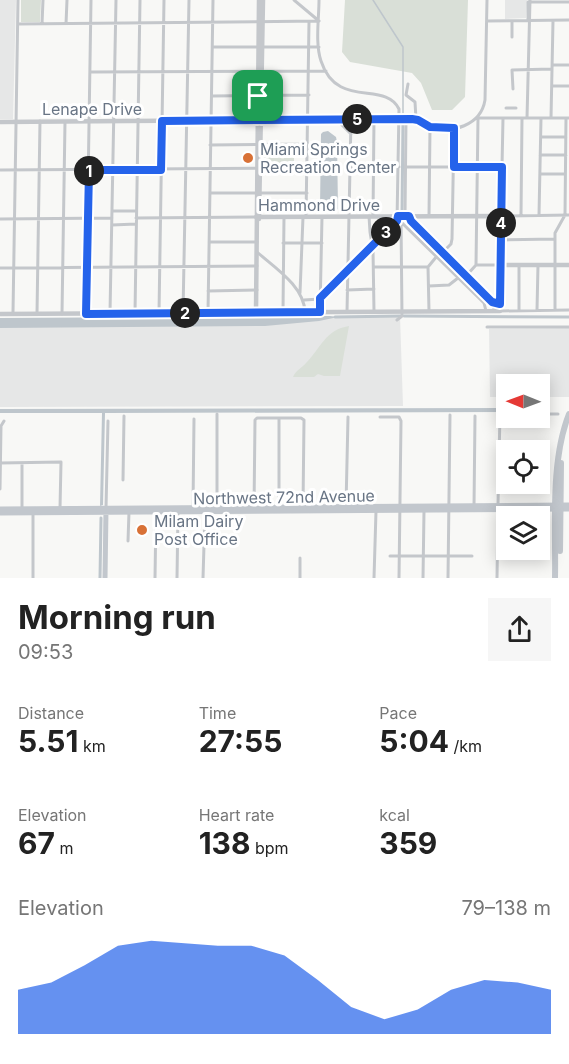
<!DOCTYPE html>
<meta charset="utf-8">
<style>
body{margin:0;font-family:Inter,sans-serif;background:#f6f6f6;color:#222;height:100vh;display:flex;flex-direction:column;font-size:22px;white-space:nowrap}
*{box-sizing:border-box;margin:0}
p{font-size:20px;color:#767676}
.icon{flex:none;width:33px;height:33px;fill:none;stroke:currentColor;stroke-width:2;stroke-linecap:round;stroke-linejoin:round}
.map{position:relative;height:578px;overflow:hidden}
.details{display:flex;flex-direction:column;background:#fff;flex:1}
.details>*{flex:none}
.needle{width:39px;rotate:271deg}
.tools{position:absolute;left:496px;top:374px;display:grid;gap:12px}
.tools a{display:grid;place-items:center;width:54px;height:54px;border-radius:0px;background:#fff;box-shadow:0 3px 15px #0003;font-size:30px}
.pin{position:absolute;display:grid;place-items:center;width:51px;height:51px;color:#fff;margin:-26px;border-radius:12px;box-shadow:0 3px 9px #0006}
.km{position:absolute;width:30px;height:30px;margin:-15px;border-radius:50%;background:#222;color:#fff;font-size:16px;line-height:30px;text-align:center}
.round{display:grid;place-items:center;flex:none;width:63px;height:63px;border-radius:0px;background:#f6f6f6}
.headline{display:flex;align-items:center;justify-content:space-between;height:102px;padding:0 18px}
h1{font-size:33px;font-weight:700;line-height:45px}
.stats{display:grid;grid-template-columns:repeat(3,1fr);gap:9px;height:102px;padding:6px 18px}
.stats div{display:grid;align-content:center}
.stats b{font-size:30px;font-weight:700}
.stats small{font-size:16px;font-weight:400}
.stats p{font-size:16px}
.chart{height:168px;padding:12px 18px}
.chart p{display:flex;justify-content:space-between}
.chart svg{width:100%;height:108px;margin-top:6px;fill:#2563eb;opacity:.7}
.map>svg:first-child{display:block}
.built{fill:#e6e7e7}
.green{fill:#d9dfd7}
.water{fill:#bec6cc}
.lines{fill:none;stroke-linecap:round;stroke-linejoin:round}
.stream{stroke:#bec6cc;stroke-width:1.5}
.canal{stroke:#bec6cc;stroke-width:3}
.minor{stroke:#c4c7cb;stroke-width:3}
.tertiary{stroke:#c4c7cb;stroke-width:4.5}
.secondary{stroke:#c2c7cd;stroke-width:5}
.primary{stroke:#c2c7cd;stroke-width:6}
.route-casing{stroke:#fff;stroke-width:12}
.route{stroke:#2563eb;stroke-width:8}
.poi-dot{fill:#d87136;stroke:#fff;stroke-width:2}
.labels{text-anchor:middle;dominant-baseline:central;stroke-width:6;stroke-linejoin:round;paint-order:stroke}
.street-label{font-size:16px;fill:#697585;stroke:#fff}
.poi-label{font-size:16px;fill:#697585;stroke:#fff;text-anchor:start}
</style>
<div class="map">
<svg width="569" height="578" viewBox="0 0 569 578">
<rect width="100%" height="100%" fill="#f8f8f6"/>
<path class="built" d="M0,0H16L13,119H0Z
M505,0H527L526,18L505,19Z
M400,316L403,406L0,407V326Z
M569,328V397H540V384H507V397H490L489,329Z"/>
<path class="green" d="M21,0H41L40,22H21Z
M345,0H468L465,97L452,110H432L421,83L412,73L350,62L342,52Z
M263,146H305V151H294V166H263Z
M349,326L340,376H324L318,374L314,377H293C296,370 302,368 306,363C321,348 325,330 349,326Z"/>
<path class="water" d="M328,131L336,137L337,142L338,209L334,212L323,211L320,207L321,134L323,132Z
M330,316L338,317L319,321L265,326L0,328V318Z
M507,408V412L105,413L103,505L100,506L102,413H0V409Z"/>
<g class="lines">
<path class="stream" d="M373,0L403,47V117"/>
<path class="canal" d="M402,215L403,121
M404,218L495,309
M404,316L569,317
M335,317L400,316
M100,578L101,518"/>
<path class="minor" d="M294,0L319,21
M319,0C319,19 315,43 321,61C337,110 385,80 399,109L397,221
M528,2H569
M528,2V19
M487,21L569,20
M18,24L319,21
M42,24L43,0
M66,24L67,0
M512,37V21
M213,47H319
M553,65H569
M91,72L326,71
M408,84L406,95L415,102L416,119
M553,86H569
M513,89L512,70L552,69
M212,96L309,95
M506,108H516
M503,118L501,216L569,215
M527,118L530,0
M551,118L553,21
M336,119L351,134
M259,120L412,119C419,119 422,124 429,126C452,135 481,125 485,100L487,0
M541,137H566
M210,145L308,144
M540,155H566
M406,167H502
M350,168L399,167
M0,170L307,168
M540,174H565
M210,193H307
M112,211H136
M521,215L522,118
M539,215L541,118
M369,216L370,232L373,250L374,311
M373,216L374,119
M405,216L406,119
M409,216L411,221L492,302L500,304
M429,216L430,127
M306,217L309,22
M136,218L256,217
M0,219L112,218
M112,225L136,224
M501,240L555,239
M209,242H257
M283,243H322
M257,252C275,268 304,286 305,312
M443,252L451,244L452,239L454,128
M476,265H501
M374,267H428L437,256
M428,267L429,311
M0,268L257,266
M466,276L476,265L478,118H569
M429,286L449,285L458,278
M347,290L374,289
M208,291L257,290
M300,293L303,217
M304,300L320,299L399,220L484,303L486,311
M519,310V266
M537,310L538,265
M555,310V233L565,215L566,118
M283,311L284,217
M320,311L322,217
M500,311L569,310
M347,312L351,119
M13,313L18,0
M86,313L91,0
M110,313L116,0
M135,313L140,0
M159,313L164,0
M183,313L189,0
M208,313L213,0
M37,314L40,121
M62,314L65,122
M397,320L402,316L401,220
M487,327H569
M217,414V507
M540,414H558
M380,417H399L401,421L399,578
M0,463L61,462L60,508
M123,480L124,416
M0,489L1,426L4,421
M498,504L500,414H507
M346,506L348,417
M193,507L194,419
M279,507V418
M474,507L475,416
M106,508L108,421
M22,509V463
M254,509L255,420L257,418H301L304,420L303,506
M128,541L129,512
M390,556H472
M33,578V514
M155,578L156,513
M177,578L178,512
M203,578L205,512
M300,578V558
M374,578L376,511
M423,578L424,511
M448,578L450,415
M497,578L498,511"/>
<path class="tertiary" d="M0,122L258,120
M259,219L263,0
M501,265H569
M256,312L259,0
M0,314L500,311L501,216L256,217"/>
<path class="secondary" d="M0,509L569,505
M0,513L569,509
M105,578L106,510"/>
<path class="primary" d="M560,551L561,463
M555,578C556,527 550,462 569,414"/>
</g>
<g class="lines">
<g class="route-casing">
<path id="route" d="M258,96H262L261,120L412,119L418,120L430,127L454,128V167H502L500,304L492,302L411,221L409,216H398L397,221L320,298V312L86,314L89,170H161L162,121L258,120Z"/>
</g>
<use href="#route" class="route"/>
</g>
<g class="poi-dot">
<circle cx="248" cy="158" r="6"/>
<circle cx="142" cy="530" r="6"/>
</g>
<g class="labels">
<g class="street-label">
<text x="92" y="109">Lenape Drive</text>
<text x="319" y="205">Hammond Drive</text>
<text transform="translate(284 497) rotate(-1)">Northwest 72nd Avenue</text>
</g>
<g class="poi-label">
<text x="260" y="149">Miami Springs<tspan x="260" dy="18">Recreation Center</tspan></text>
<text x="154" y="521">Milam Dairy<tspan x="154" dy="18">Post Office</tspan></text>
</g>
</g>
</svg>
<div class="tools">
<a><svg class="needle" viewBox="-14 -14 28 28"><path d="M0-13l5 13h-10z" fill="#e53935"/><path d="M0 13l5-13h-10z" fill="#767676"/></svg></a>
<a><svg class="icon" aria-label="locate" viewBox="0 0 24 24"><circle cx="12" cy="12" r="6"/><path d="M12 2v4M12 18v4M2 12h4M18 12h4"/></svg></a>
<a><svg class="icon" aria-label="layers" viewBox="0 0 24 24"><path d="M12 4l9 5-9 5-9-5zM3 14l9 5 9-5"/></svg></a>
</div>
<div class="pin" style="left:258px;top:96px;background:#1e9e55"><svg class="icon" aria-label="arrive" viewBox="0 0 24 24"><path d="M6 21V4h12l-3 4 3 4H6"/></svg></div>
<b class="km" style="left:89px;top:171px">1</b>
<b class="km" style="left:185px;top:313px">2</b>
<b class="km" style="left:386px;top:232px">3</b>
<b class="km" style="left:501px;top:223px">4</b>
<b class="km" style="left:357px;top:119px">5</b>
</div>
<section class="details">
<div class="headline"><div><h1>Morning run</h1><p>09:53</p></div><a class="round"><svg class="icon" aria-label="share" viewBox="0 0 24 24"><path d="M12 15V3M7 8l5-5 5 5M5 13v7h14v-7"/></svg></a></div>
<div class="stats">
<div><p>Distance</p><b>5.51<small> km</small></b></div>
<div><p>Time</p><b>27:55</b></div>
<div><p>Pace</p><b>5:04<small> /km</small></b></div>
</div>
<div class="stats">
<div><p>Elevation</p><b>67<small> m</small></b></div>
<div><p>Heart rate</p><b>138<small> bpm</small></b></div>
<div><p>kcal</p><b>359</b></div>
</div>
<div class="chart"><p><span>Elevation</span>79–138 m</p>
<svg viewBox="0 0 160 44" preserveAspectRatio="none"><path d="M0 44V26L10 23L20 16L30 8L40 6L50 7L60 8L70 8L80 12L90 22L100 33L110 38L120 34L130 26L140 22L150 23L160 26V44z"/></svg>
</div>
</section>
